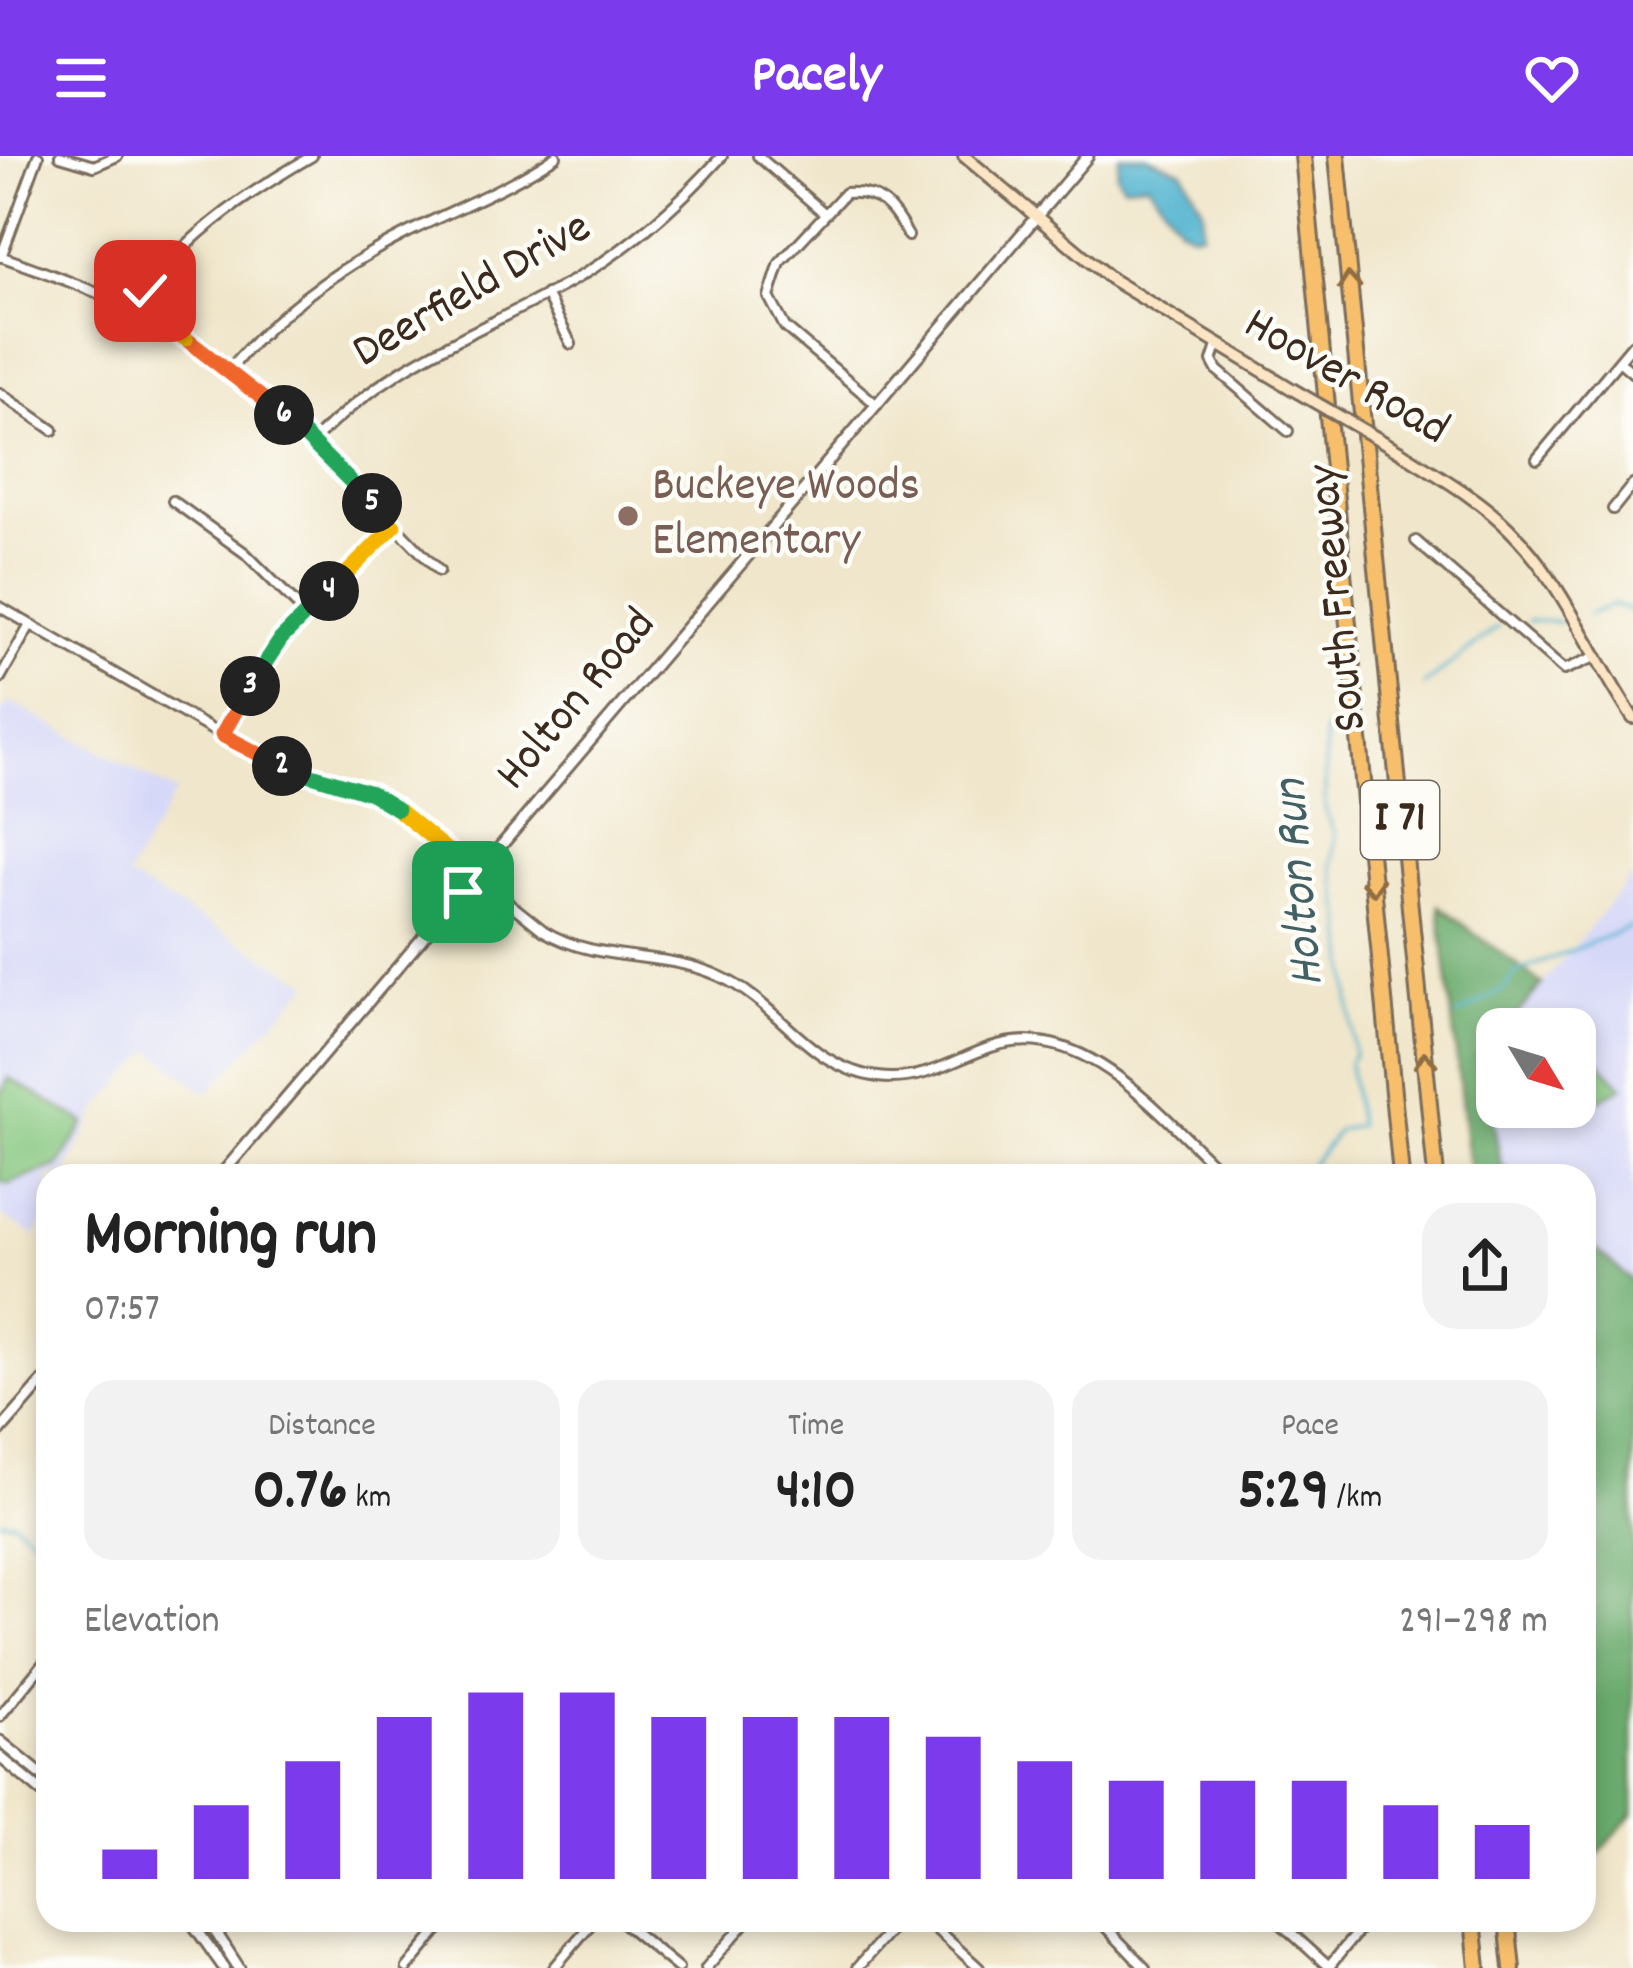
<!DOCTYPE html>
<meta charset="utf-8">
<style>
body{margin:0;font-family:Dekko,sans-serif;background:#f2f2f2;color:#222;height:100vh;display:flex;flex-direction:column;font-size:45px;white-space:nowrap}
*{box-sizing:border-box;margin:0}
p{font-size:39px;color:#767676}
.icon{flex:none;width:66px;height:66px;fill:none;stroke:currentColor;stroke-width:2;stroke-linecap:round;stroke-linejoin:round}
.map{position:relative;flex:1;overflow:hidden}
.panel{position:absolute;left:36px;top:1008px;width:1560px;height:768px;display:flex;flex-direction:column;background:#fff;border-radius:36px;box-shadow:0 6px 18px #0003}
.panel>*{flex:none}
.needle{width:78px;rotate:128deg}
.controls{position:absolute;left:1476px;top:852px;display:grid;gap:24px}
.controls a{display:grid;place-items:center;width:120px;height:120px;border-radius:24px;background:#fff;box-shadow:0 6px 18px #0003;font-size:60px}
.pin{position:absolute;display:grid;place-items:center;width:102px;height:102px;color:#fff;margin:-51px;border-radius:24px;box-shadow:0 6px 18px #0006}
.km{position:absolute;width:60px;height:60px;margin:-30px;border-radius:50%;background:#222;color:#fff;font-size:33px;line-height:60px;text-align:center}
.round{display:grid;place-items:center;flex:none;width:126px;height:126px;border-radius:36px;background:#f2f2f2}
.summary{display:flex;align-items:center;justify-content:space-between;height:204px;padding:0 48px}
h1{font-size:66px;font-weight:800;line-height:90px}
.figures{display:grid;grid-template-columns:repeat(3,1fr);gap:18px;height:204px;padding:12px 48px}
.figures div{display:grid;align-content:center;border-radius:30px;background:#f2f2f2;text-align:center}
.figures b{font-size:60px;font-weight:800}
.figures small{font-size:33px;font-weight:400}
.figures p{font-size:33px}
.chart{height:336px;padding:24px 48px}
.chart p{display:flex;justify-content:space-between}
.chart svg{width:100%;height:216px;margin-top:12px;stroke:#7c3aed;stroke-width:6}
header{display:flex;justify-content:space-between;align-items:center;height:156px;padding:0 48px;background:#7c3aed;color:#fff;font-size:54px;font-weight:800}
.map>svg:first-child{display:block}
.built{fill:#d6d8f8}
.green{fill:#84c67e;stroke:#60784e;stroke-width:3}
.forest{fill:#6bab6d;stroke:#536a46;stroke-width:3}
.water{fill:#50b3cf;stroke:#466e76;stroke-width:3}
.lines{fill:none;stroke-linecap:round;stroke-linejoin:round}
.stream{stroke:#50b3cf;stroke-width:3}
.minor-casing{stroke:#7a6c5b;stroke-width:14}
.tertiary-casing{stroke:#7a6c5b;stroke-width:15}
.secondary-casing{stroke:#7a6c5b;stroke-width:16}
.motorway-casing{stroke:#7a6c5b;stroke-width:20}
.minor{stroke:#fff;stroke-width:8}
.tertiary{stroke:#fff;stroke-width:9}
.secondary{stroke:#fce5c4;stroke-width:10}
.motorway{stroke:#f7bf6c;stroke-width:14}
.secondary-bridge-casing{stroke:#7a6c5b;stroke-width:16;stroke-linecap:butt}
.secondary-bridge{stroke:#fce5c4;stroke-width:10}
.oneway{stroke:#906d41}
.split-1-casing{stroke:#fff;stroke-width:24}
.split-2-casing{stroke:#fff;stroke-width:24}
.split-3-casing{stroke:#fff;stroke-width:24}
.split-4-casing{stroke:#fff;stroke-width:24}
.split-5-casing{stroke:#fff;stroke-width:24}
.split-6-casing{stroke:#fff;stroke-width:24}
.split-7-casing{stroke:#fff;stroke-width:24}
.split-8-casing{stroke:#fff;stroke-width:24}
.split-1{stroke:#f5b400;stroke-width:15}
.split-2{stroke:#22a559;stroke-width:15}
.split-3{stroke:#f0652b;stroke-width:15}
.split-4{stroke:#22a559;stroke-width:15}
.split-5{stroke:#f5b400;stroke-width:15}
.split-6{stroke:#22a559;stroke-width:15}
.split-7{stroke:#f0652b;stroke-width:15}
.split-8{stroke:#f5b400;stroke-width:15}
.education-dot{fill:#8d6e63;stroke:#fdfcf7;stroke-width:4.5}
.labels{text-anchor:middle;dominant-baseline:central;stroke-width:9;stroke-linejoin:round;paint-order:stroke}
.shield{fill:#fdfcf7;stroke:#75695f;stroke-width:3}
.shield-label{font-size:45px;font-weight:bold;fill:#3b2a1e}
.street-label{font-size:48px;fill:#3b2a1e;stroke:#fdfcf7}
.education-label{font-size:48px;fill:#785e54;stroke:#fdfcf7;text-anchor:start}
.water-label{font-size:51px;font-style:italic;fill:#436165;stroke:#fdfcf7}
</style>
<header><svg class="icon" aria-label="menu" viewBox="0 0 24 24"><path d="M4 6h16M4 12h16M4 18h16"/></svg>Pacely<svg class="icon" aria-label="heart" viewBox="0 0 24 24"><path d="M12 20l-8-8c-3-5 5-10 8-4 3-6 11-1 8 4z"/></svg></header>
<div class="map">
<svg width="1633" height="1812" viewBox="0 0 1633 1812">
<rect width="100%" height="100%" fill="#fdfcf7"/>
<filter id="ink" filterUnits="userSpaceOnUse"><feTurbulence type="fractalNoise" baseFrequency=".00833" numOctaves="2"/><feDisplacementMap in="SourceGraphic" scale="24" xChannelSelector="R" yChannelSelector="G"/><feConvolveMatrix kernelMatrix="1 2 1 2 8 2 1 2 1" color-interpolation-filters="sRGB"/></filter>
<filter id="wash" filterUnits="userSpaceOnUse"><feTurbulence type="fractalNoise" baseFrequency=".004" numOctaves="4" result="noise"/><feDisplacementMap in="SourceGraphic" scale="48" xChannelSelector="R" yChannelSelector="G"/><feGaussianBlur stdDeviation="2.7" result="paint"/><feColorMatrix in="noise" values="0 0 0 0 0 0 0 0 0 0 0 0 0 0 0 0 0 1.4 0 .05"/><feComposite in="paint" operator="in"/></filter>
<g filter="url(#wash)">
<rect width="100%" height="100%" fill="#f0e6cb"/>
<path class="built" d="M10,546L176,636L127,721L310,827L207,937L152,894L99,951L65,1020H48V1055L36,1080L0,1059V557Z
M1633,719V1126L1584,1083V1020H1513L1501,1009L1482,901L1497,883V951H1575V873H1505Z"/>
<path class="green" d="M1575,880L1623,931L1578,954L1551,951H1575Z
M9,922L85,967L59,1010L8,1028L0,1026V939Z"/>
<path class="forest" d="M1439,750L1542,828L1505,873H1497V883L1482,901L1501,1009L1513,1020H1470Z
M1584,1083L1633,1126V1658L1584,1715Z"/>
<path class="water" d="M1119,0H1146L1183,15L1203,53L1202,76L1193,78L1180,71L1148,27L1123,29L1117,19Z"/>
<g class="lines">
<path class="stream" d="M1589,458L1613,449L1633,456
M1528,465L1560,466
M1424,529L1498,471
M1457,860L1504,833L1517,816L1633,770
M1288,1020L1309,1010L1339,974L1358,970L1349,907L1354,899L1344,770L1332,709L1335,678L1325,654V573
M0,1364L13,1365L48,1395"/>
</g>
</g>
<g filter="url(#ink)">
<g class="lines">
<g class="minor-casing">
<path id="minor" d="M60,0L94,10L117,0
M758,0L823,56
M0,100C73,126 147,153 210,198C296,259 366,341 439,415
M1,101L38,0
M546,138L571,188
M135,154C170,88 248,37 312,0
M1217,190L1212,205L1217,214L1288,275
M1619,205L1633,217
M230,213C278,155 340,111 407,77C458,51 509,32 556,0
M0,237L53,274
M877,249L785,171L769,141L780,107L845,37C879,34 894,52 908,80
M312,286C399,200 472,181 572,125C629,93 678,49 722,0
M1537,303L1633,188
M173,345L245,397L305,457
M1613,353L1633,328
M1416,385L1564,514L1595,501
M0,451L257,600L371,637L544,775C598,808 663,794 719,820C780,847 807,912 878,921C922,927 952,904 991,891C1085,859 1164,964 1226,1020
M0,522L30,469
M222,579L281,483L395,370
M0,1560L48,1502
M620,1764L678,1812
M926,1764L979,1812
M1099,1764L1145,1812
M1277,1764L1330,1812
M407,1812L447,1764
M554,1812L594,1764
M706,1812L748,1764
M857,1812L899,1764
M1328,1812L1367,1764"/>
</g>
<g class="tertiary-casing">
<path id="tertiary" d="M220,1020L1088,0
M0,1275L48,1220
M0,1585L48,1624
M0,1601L48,1641
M190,1764L224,1812
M208,1764L239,1812"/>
</g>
<g class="secondary-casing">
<path id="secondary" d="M964,0L1111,123L1292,233
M1401,296C1438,320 1477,341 1509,373C1563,426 1591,499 1633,562"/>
</g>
<g class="motorway-casing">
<path id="motorway" d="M1303,0L1401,1020
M1337,0L1436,1020
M1473,1764L1478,1812
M1507,1764L1512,1812"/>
</g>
<use href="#minor" class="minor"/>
<use href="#tertiary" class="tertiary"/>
<use href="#secondary" class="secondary"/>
<use href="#motorway" class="motorway"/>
<g class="secondary-bridge-casing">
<path id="secondary-bridge" d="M1292,233L1401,296"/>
</g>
<use href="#secondary-bridge" class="secondary-bridge"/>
</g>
<defs><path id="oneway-chevron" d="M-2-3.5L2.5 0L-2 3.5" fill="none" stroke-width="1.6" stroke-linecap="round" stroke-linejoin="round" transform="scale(3)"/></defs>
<g class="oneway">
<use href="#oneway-chevron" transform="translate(1349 125) rotate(-95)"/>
<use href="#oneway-chevron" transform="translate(1373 731) rotate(84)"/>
<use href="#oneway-chevron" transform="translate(1425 904) rotate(-96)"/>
</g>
</g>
<g class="lines" filter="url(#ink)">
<g class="split-1-casing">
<path id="split-1" d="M397,653L477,719L463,736"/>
</g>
<g class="split-2-casing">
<path id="split-2" d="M282,610L371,637L397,653"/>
</g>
<g class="split-3-casing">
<path id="split-3" d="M250,530L222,579L282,610"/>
</g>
<g class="split-4-casing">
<path id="split-4" d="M250,530L281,483L329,435"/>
</g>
<g class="split-5-casing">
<path id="split-5" d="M329,435L394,370L372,347"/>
</g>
<g class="split-6-casing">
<path id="split-6" d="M284,259L372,347"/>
</g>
<g class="split-7-casing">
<path id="split-7" d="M186,183L284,259"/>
</g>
<g class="split-8-casing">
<path id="split-8" d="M145,135L135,154L186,183"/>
</g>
<use href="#split-1" class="split-1"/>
<use href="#split-2" class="split-2"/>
<use href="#split-3" class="split-3"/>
<use href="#split-4" class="split-4"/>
<use href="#split-5" class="split-5"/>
<use href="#split-6" class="split-6"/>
<use href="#split-7" class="split-7"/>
<use href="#split-8" class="split-8"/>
</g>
<circle class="education-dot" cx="628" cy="360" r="12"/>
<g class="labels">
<rect class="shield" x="1361" y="625" width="78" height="78" rx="9"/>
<g class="shield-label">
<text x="1400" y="664">I 71</text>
</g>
<g class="street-label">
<text transform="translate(473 136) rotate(-30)">Deerfield Drive</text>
<text transform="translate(1345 223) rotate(30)">Hoover Road</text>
<text transform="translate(1340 442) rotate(-96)">South Freeway</text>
<text transform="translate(578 545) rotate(-50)">Holton Road</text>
</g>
<g class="education-label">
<text x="652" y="332">Buckeye Woods<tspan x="652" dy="55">Elementary</tspan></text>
</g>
<g class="water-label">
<text transform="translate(1302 727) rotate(-95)">Holton Run</text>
</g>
</g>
</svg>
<div class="controls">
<a><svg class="needle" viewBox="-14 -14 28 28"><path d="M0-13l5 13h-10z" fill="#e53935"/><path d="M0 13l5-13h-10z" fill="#767676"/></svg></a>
</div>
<div class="pin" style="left:463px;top:736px;background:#1e9e55"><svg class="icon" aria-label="arrive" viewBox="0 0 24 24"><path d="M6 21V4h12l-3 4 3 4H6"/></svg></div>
<div class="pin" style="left:145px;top:135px;background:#d93025"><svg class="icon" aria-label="check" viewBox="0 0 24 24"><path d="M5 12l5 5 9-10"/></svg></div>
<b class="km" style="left:282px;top:610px">2</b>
<b class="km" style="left:250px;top:530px">3</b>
<b class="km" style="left:329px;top:435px">4</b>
<b class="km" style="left:372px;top:347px">5</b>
<b class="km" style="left:284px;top:259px">6</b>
<section class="panel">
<div class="summary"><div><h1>Morning run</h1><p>07:57</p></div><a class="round"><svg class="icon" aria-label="share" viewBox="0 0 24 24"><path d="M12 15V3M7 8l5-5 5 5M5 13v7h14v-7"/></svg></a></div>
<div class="figures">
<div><p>Distance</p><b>0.76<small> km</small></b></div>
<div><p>Time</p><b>4:10</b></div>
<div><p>Pace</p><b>5:29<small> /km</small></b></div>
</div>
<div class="chart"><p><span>Elevation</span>291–298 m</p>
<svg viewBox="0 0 160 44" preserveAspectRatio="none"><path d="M5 44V38M15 44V29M25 44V20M35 44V11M45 44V6M55 44V6M65 44V11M75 44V11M85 44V11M95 44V15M105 44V20M115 44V24M125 44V24M135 44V24M145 44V29M155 44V33"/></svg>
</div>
</section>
</div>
